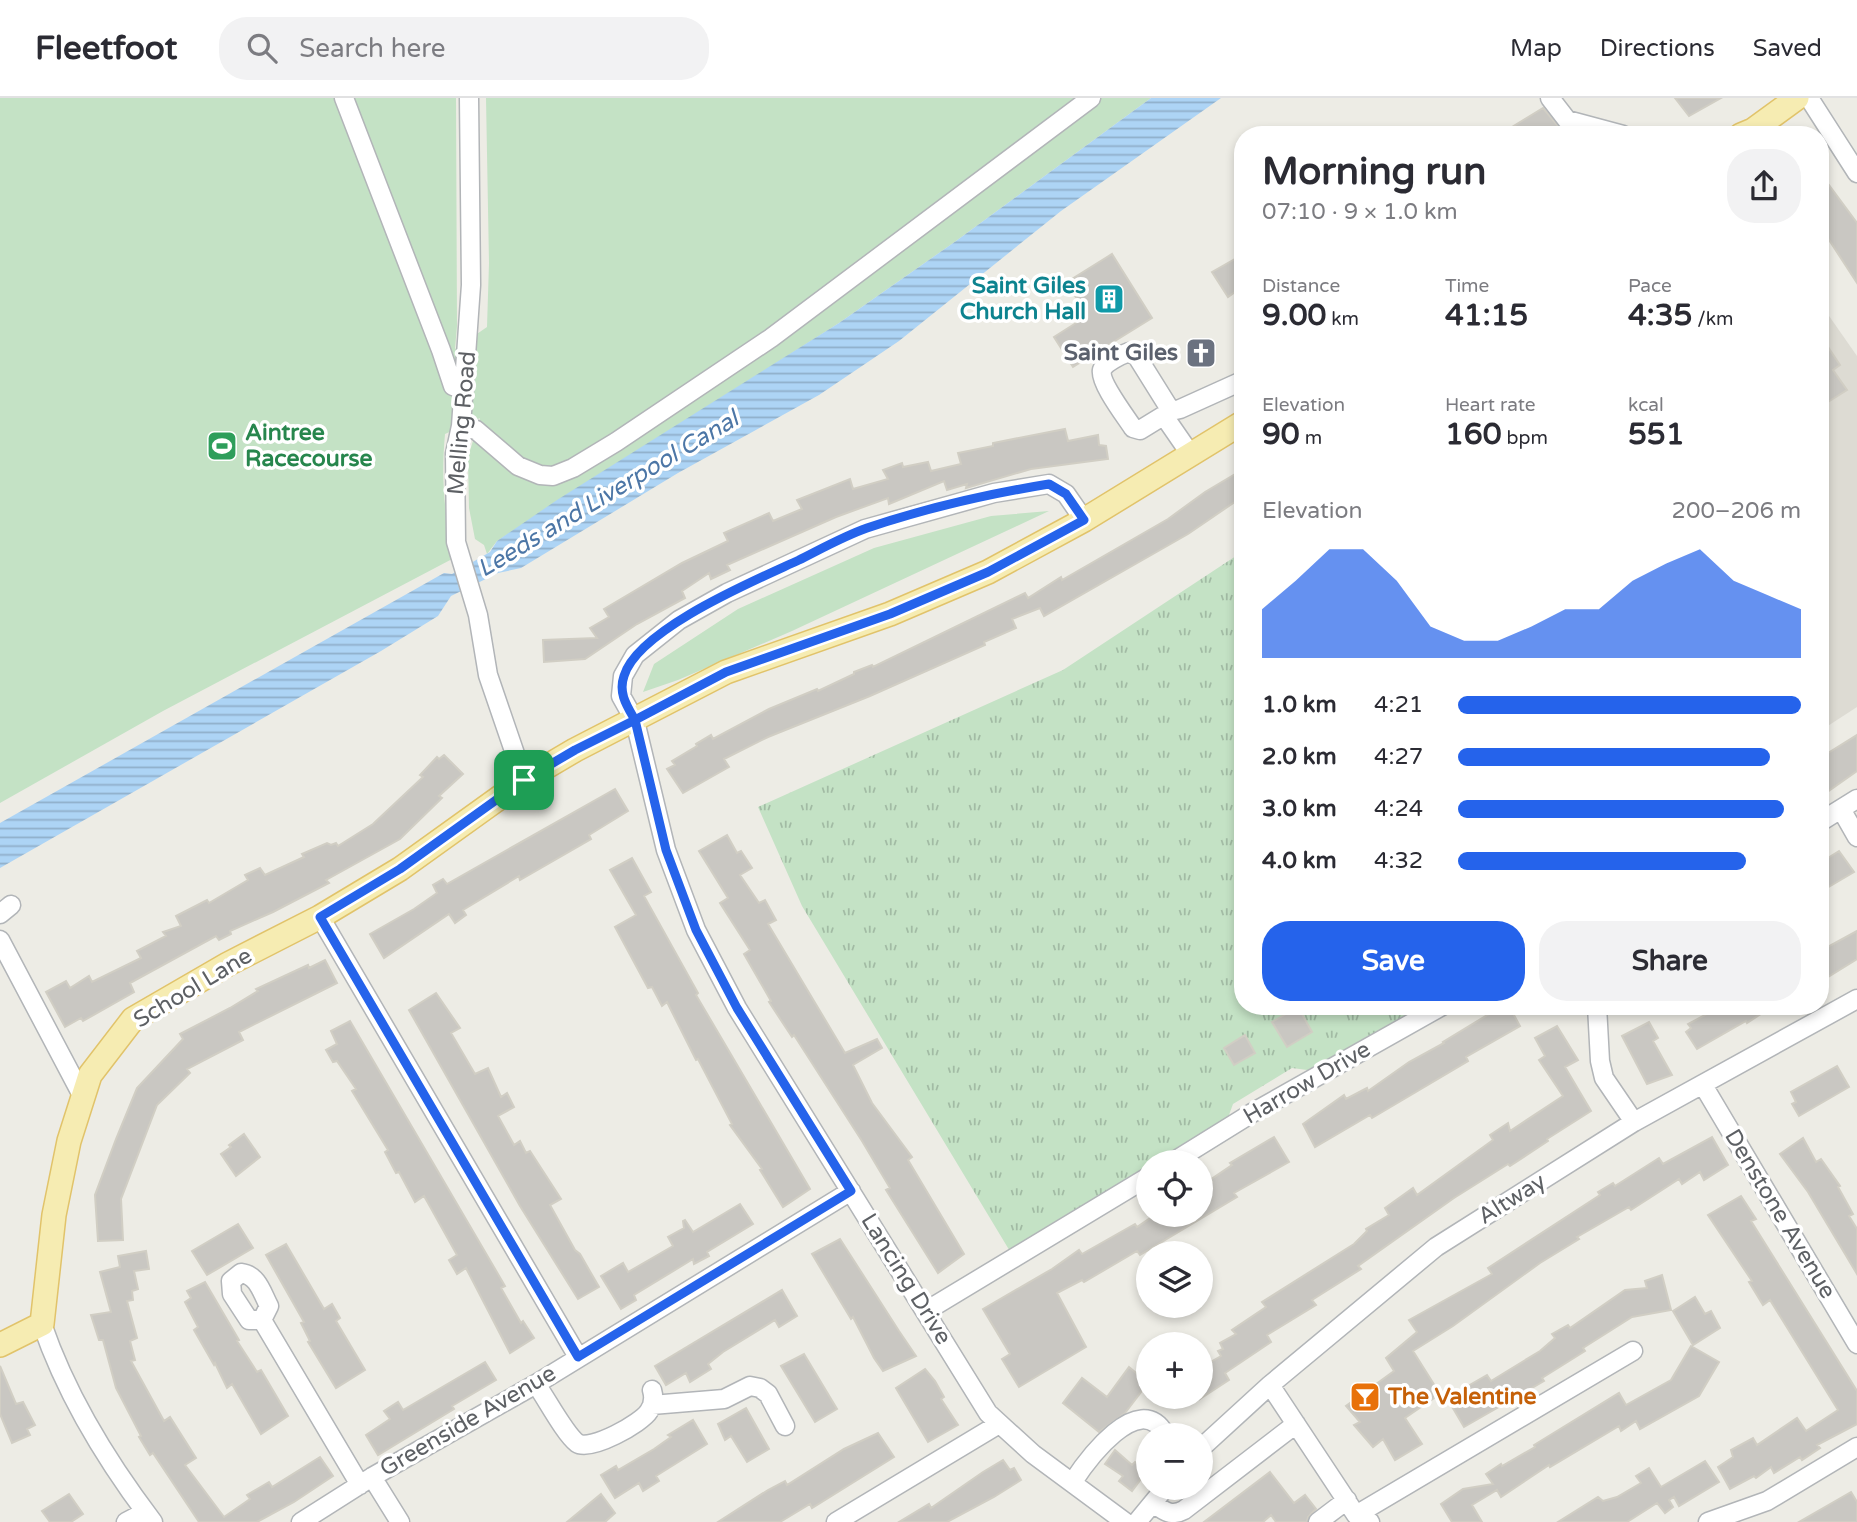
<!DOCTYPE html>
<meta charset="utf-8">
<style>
body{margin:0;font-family:"Varela Round",sans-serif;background:#f2f2f3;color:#2b2b33;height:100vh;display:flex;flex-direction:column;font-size:26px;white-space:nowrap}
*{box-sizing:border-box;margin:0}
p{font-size:23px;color:#7c7c81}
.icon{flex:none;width:38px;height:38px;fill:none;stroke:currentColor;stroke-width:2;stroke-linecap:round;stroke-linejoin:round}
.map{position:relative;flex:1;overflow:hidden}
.side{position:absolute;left:1234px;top:28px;width:595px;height:889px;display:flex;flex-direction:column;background:#fff;border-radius:28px;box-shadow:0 4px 10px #0003}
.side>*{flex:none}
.tools{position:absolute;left:1136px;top:1052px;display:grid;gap:14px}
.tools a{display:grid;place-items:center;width:77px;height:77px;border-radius:50%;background:#fff;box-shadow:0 4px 10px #0003;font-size:35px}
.pin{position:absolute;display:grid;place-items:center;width:60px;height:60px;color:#fff;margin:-30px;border-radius:14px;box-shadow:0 4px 10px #0006}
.round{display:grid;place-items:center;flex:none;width:74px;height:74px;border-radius:28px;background:#f2f2f3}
.head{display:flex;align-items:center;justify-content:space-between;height:119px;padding:0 28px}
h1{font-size:38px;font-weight:700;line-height:52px}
.figures{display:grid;grid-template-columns:repeat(3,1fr);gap:10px;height:119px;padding:7px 28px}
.figures div{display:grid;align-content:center}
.figures b{font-size:30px;font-weight:700}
.figures small{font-size:19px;font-weight:400}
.figures p{font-size:19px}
.chart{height:196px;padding:14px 28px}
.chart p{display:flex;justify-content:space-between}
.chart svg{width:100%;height:126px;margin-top:7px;fill:#2563eb;opacity:.7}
.action{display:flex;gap:14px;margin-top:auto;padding:14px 28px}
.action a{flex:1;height:80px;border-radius:28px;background:#2563eb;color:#fff;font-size:28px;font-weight:700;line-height:80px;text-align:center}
.action a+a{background:#f2f2f3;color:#2b2b33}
ul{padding:0 28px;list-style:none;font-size:23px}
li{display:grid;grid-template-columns:112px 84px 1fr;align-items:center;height:52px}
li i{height:18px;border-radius:9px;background:#2563eb}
header{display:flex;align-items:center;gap:42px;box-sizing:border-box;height:98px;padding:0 35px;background:#fff;border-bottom:2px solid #e1e1e2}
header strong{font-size:33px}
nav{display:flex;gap:38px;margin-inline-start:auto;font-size:24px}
.search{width:490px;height:63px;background:#f2f2f3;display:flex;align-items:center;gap:18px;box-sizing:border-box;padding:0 24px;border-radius:28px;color:#7c7c81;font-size:26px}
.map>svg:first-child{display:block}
.education{fill:#dddbd3}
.grass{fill:#c4e2c5}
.park{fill:url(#park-tufts)}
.water{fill:url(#water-rules)}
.building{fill:#c9c7c2;stroke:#d1cec4;stroke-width:2}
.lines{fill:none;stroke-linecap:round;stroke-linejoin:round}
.minor-casing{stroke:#b2b5b8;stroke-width:21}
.major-casing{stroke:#e1c36a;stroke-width:26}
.minor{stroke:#fff;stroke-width:18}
.major{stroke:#f6ecb2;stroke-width:23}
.route-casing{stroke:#fff;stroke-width:14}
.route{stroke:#2563eb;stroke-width:9}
.labels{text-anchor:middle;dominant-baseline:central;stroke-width:7;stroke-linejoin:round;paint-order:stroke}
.culture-label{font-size:23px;font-weight:bold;fill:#0d838f;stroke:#fff;text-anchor:end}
.worship-label{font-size:23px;font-weight:bold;fill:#5b616d;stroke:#fff;text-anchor:end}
.street-label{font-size:23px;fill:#5d6064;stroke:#fff}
.leisure-label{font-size:23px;font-weight:bold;fill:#27864d;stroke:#fff;text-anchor:start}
.food-label{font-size:23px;font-weight:bold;fill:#c56008;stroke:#fff;text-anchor:start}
.water-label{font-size:24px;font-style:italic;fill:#4c76a6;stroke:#fff}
</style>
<header>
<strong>Fleetfoot</strong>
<div class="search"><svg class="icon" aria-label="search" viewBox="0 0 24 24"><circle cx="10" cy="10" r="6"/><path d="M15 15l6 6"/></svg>Search here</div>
<nav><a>Map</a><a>Directions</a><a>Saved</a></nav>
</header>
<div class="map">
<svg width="1857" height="1424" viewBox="0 0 1857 1424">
<defs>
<pattern id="park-tufts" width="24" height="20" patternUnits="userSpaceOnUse" patternTransform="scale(1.75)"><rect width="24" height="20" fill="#c4e2c5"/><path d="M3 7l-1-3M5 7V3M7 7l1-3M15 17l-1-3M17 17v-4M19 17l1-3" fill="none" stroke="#a2bba4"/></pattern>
<pattern id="water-rules" width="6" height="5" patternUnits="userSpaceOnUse" patternTransform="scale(1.75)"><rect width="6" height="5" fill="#add4f5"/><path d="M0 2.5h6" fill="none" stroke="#90afca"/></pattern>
</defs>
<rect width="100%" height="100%" fill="#edece5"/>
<path class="education" d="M1820,205L1857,258V609L1820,633Z"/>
<path class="grass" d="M0,0H456L457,228L455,251L487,229L489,165L486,0H1151L956,143L839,225L497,443L487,456L484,447L475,441L469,410L468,359L480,320L445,336C441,381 444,416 454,460L163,613L0,705Z
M1049,413L792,533L678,582L643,594L654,566L738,511L874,450L991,418Z"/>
<path class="park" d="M1242,454V475L1236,479L1242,489V908H1430L1315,973L1292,970L1233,1006L1225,1028L1164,1064H1148V1074L1011,1155L802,808L758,709L1063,572Z"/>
<path class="water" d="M1151,0H1221L1061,113L899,243L819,297L678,375L521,470L498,475L451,498L438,518L381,553L0,770V725L444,475L452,476L490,454L497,443L557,402L839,225L956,143Z"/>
<path class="building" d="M1675,0H1721L1689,18Z
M1543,10L1558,28L1544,37H1499Z
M1829,87L1857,125V185L1820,128V93Z
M1112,156L1152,220L1073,269L1054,239L1087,218L1067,184Z
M1242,157V189L1228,199L1212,174Z
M1820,237L1840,267L1833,272L1847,292L1828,304L1820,292Z
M1065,331L1068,343L1098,337L1099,347L1106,348L1108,361L1031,371L966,390L967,386L947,392L944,383L889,406L888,400L836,419L727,467L730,472L711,481L709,475L682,493L685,500L637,526L585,561L544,564L543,542L597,540L590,530L609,519L604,511L682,465L728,443L724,435L769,415L773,423L802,411L797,402L850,381L853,391L888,381L883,372L902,365L903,369L928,364L931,373L961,366L958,355L993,348V345Z
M1242,372V399L1188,436L1044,518L1040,510L1012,521L1016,530L984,544L985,547L870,598L768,639L724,661L729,669L683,695L667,671L675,667L672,663L697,648L696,646L711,637L713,641L769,611L817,591L818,593L854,576V574L872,567L873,569L1025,495L1028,500L1061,479L1062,482L1168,421L1205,394Z
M1857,637V673L1820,699V660Z
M444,657L463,676L439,698L442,700L400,741L326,782L329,785L273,814L230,833L231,836L219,842L216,838L130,885L134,894L83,923L81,920L65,929L46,894L66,883L70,890L89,878L92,884L141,860L137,853L166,838L163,834L181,828L176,818L207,802L209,805L248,782L245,777L260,770L265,777L304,759L302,756L327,745L331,747L336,745L338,748L373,726L423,679L420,677L437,659L439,661Z
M615,691L628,713L589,737L591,741L520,782L519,778L463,812L466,817L455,825L449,816L384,860L370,836L414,811L437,795L433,787L443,781L447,786Z
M727,737L737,755L741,753L752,770L740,777L759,805L765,802L776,822L768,826L845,955L877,941L882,950L853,967L872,1005L912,1059L908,1062L964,1156L938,1175L886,1092L890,1090L862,1043L794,937L792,939L769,904L771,903L744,856L750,852L720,805L728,800L699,753Z
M1839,753L1854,774L1820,794V765Z
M632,760L651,794L644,798L698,895L696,897L810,1091L783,1109L760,1072L762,1071L730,1027L732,1026L698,961L696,962L667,904L662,908L652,889L648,890L615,829L636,817L610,772Z
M1857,833V861L1820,884V853Z
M325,862L337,885L239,934L243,942L187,971L190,975L157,1007L121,1101L123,1142L98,1143L95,1097L116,1041L137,990L183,941L180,936L230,910L258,893L256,891L308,867L309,870Z
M436,895L460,930L451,935L475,976L488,970L501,999L507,995L514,1009L498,1018L514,1047L520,1043L526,1055L530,1053L561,1101L550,1107L575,1152L580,1156L599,1189L578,1201L520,1108L409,912Z
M1502,908H1509L1520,928L1466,959L1468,963L1372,1020L1370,1017L1315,1049L1303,1026L1344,997L1346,1001L1367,990L1368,993L1409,964L1444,945L1443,944Z
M1722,908H1773L1747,925L1746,923L1697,951L1686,934L1691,930L1688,926Z
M1298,909L1312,934L1287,949L1272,924Z
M350,923L505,1188L501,1190L521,1225L523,1223L534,1240L510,1255L466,1170L457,1176L449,1162L457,1157L428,1105L424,1098L415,1104L399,1074L396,1075L385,1054L388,1052L352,993L356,991L337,963L333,964L326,952L337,946L331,933Z
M1649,924L1658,940L1653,943L1672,977L1647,986L1622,938Z
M1557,928L1578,962L1565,969L1591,1013L1547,1041L1548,1043L1510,1068L1508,1066L1454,1100L1358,1168L1361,1171L1312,1202L1316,1207L1267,1237L1271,1244L1225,1275L1229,1282L1200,1301V1270L1221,1258L1218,1253L1223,1251L1220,1245L1236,1236L1232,1232L1266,1209L1262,1204L1354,1146L1367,1133L1366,1131L1389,1117L1385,1110L1413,1090L1417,1097L1493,1042L1490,1037L1508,1025L1510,1033L1563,998L1539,962L1545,958L1535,940Z
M1245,937L1255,955L1234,967L1224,950Z
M1837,968L1849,989L1799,1018L1792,1006L1796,1004L1791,994Z
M244,1036L260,1059L236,1078L221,1056L231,1049L229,1047Z
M1274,1039L1289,1064L1234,1095L1237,1099L1140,1157L1137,1153L1084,1184L1082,1182L1057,1195L1086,1249L1019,1289L1002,1261L1010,1256L983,1211L1052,1171L1079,1152L1082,1156L1135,1126L1137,1129L1156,1116H1200V1090L1212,1084L1210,1082L1232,1067L1230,1065Z
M1712,1039L1728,1067L1704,1082L1700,1074L1682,1086L1679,1081L1631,1112L1629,1109L1577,1139L1579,1141L1540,1165L1453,1228L1413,1253L1440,1296L1405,1320L1422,1346L1395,1362L1383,1341L1373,1349L1354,1327L1360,1324L1346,1308L1394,1273L1386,1260L1417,1234L1409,1222L1492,1176L1488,1170L1600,1097L1598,1094L1613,1085L1615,1088L1659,1060L1663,1066Z
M1803,1040L1816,1064L1821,1061L1840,1088L1838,1089L1853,1116L1849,1118L1857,1131V1176L1808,1094L1780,1056Z
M1741,1098L1756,1121L1751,1123L1857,1293V1326L1817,1347L1820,1350L1802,1362L1800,1359L1774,1375L1771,1369L1756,1380L1754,1378L1730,1391L1718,1369L1733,1359L1731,1352L1753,1340L1757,1347L1797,1320L1806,1333L1838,1312L1770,1202L1763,1207L1749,1184L1752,1183L1708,1117Z
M740,1106L753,1126L707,1154L709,1158L694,1166L693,1161L634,1197L636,1202L621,1211L601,1178L623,1165L628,1174L673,1148L668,1139L684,1130L683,1123L685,1122L693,1134Z
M238,1126L253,1150L207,1177L192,1153Z
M840,1141L899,1233L916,1258L883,1273L874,1260L853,1219L851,1221L812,1156Z
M286,1146L324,1211L332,1206L340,1220L336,1223L365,1272L336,1290L308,1244L310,1243L301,1225L304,1224L266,1157Z
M146,1153L149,1171L134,1173L138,1191L132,1193L133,1202L127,1203L137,1240L130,1243L135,1262L131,1263L164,1323L170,1319L196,1360L185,1367L224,1419L250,1401L247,1397L269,1384L272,1389L320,1359L333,1378L294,1404L257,1424H199L153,1355L150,1357L139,1339L141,1338L116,1290L103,1242H99L91,1217L111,1214L100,1174L120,1169L118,1158Z
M1662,1177L1671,1212L1632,1219L1583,1250L1585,1253L1542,1280L1544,1283L1464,1329L1447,1300L1487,1277L1491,1283L1540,1253L1555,1240L1552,1236L1568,1227L1570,1230L1625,1192L1647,1190L1645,1183Z
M205,1184L239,1242L237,1243L257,1274L261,1272L288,1318L261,1336L232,1286L227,1290L215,1265L214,1267L194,1232L198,1229L185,1204L191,1200L187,1193Z
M782,1192L797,1218L779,1229L775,1222L723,1254L708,1266L711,1271L690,1284L686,1275L666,1287L655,1268Z
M1695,1199L1705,1216L1711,1213L1720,1230L1693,1247L1673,1213Z
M1691,1248L1719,1264L1699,1298L1640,1331L1636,1323L1621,1333L1619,1328L1550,1369L1549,1367L1501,1399L1497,1392L1472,1407L1482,1424H1452L1441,1406L1463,1391L1493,1386L1486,1376L1501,1366L1502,1368L1535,1349L1534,1347L1619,1295L1626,1307L1671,1282Z
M804,1256L837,1311L815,1324L781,1268Z
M485,1264L496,1282L452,1308L454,1311L378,1357L366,1337L390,1321L384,1313L398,1304L403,1312Z
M0,1268L16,1306L23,1304L35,1327L27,1331L30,1337L12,1345L0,1316Z
M1129,1269L1148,1285L1125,1315L1099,1334L1063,1305L1082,1280L1107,1299Z
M925,1271L935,1283L944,1299L941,1301L958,1327L928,1344L896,1290Z
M746,1310L769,1351L747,1364L731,1338L725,1342L718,1326Z
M693,1322L707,1346L656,1378L659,1383L643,1393L639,1385L615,1400L601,1377L616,1368L618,1372L654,1351L671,1339L668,1337Z
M878,1335L894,1359L812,1410L810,1406L780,1424H718L768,1392L785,1383L787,1387L844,1351Z
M1115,1352L1132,1367L1135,1364L1147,1373L1132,1393L1119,1383L1123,1378L1105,1366Z
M1003,1362L1010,1372L1014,1370L1021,1382L994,1399L947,1424H899L929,1406L931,1410L983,1374Z
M1705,1363L1719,1384L1679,1408L1674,1399L1669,1402L1673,1409L1665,1415L1657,1405L1627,1424H1558L1598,1399L1603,1403L1617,1399L1641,1385L1636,1378L1649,1370L1661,1389Z
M1270,1374L1294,1405L1305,1397L1316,1411L1308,1419L1307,1424H1276L1271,1417L1263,1424H1204Z
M1851,1394L1857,1404V1424H1799Z
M69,1396L83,1416L71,1424H50L42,1413Z
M601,1396L615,1415L605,1424H567Z"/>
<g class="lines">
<g class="minor-casing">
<path id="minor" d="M344,0L441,252L453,288L464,292
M469,0L471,187L461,328L455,356L456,444L478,517L488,577L524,682
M1550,0L1567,22L1623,37
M1809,0L1857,75
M1171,313L1136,257L1129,254C1121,257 1105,264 1102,272C1099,284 1126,319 1133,330L1140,332L1171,313L1180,311L1242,283
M1164,318L1191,357
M461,328L476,332L518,368L540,377L553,378L573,370L616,344L771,240L1091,0
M1084,422L1066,396L1049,386L994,395L865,431L727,495L679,522L635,557L623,578L621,598L635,623L666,752L696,832L737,910L988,1315L1033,1356L1125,1424
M1841,711L1857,739
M1820,724L1857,701
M0,816L11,807
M320,819L578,1259
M0,842L83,999
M1597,908L1600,963L1604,980L1634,1024
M1703,987L1857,1246
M1173,1064L1252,1015L1442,908
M241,1175C258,1177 262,1195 269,1208L262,1222H249L232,1196L231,1183Z
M926,1213L1148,1079
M262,1222L360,1387
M42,1226C66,1296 108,1365 153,1424
M536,1286C546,1300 565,1336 577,1345C590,1354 642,1325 649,1313C654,1306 654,1299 652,1292
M1270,1287L1356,1417L1370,1424
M652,1307L724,1301L750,1288L760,1290L768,1296L785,1328
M1200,1351L1270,1287L1436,1149L1634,1024L1857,901
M372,1379L400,1424
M1072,1385C1087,1362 1139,1291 1165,1336
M1153,1405C1164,1413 1171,1419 1184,1412L1296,1326
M1356,1417L1633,1253
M126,1424L145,1414
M301,1424L372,1379L536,1286L851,1093
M836,1424L999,1326
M1137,1424L1165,1390
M1318,1424L1347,1402
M1708,1424L1767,1403L1857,1349"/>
</g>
<g class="major-casing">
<path id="major" d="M1741,37L1753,32L1797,0
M0,1247L42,1226L54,1117L69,1043L90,977L133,921L228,866L320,819L400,771L524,682L575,652L726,574L890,516L988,474L1084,422L1242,325"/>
</g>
<use href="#minor" class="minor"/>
<use href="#major" class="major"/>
</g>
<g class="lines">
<g class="route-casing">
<path id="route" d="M524,682L400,771L320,819L578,1259L851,1093L737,910L696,832L666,752L635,622L726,574L890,516L988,474L1084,422L1066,396L1049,386C988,396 926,410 867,430C844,438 821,451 799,462C756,482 638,531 624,578C618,595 627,608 635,622L575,652L524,682"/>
</g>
<use href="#route" class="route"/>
</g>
<defs>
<g id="building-square" transform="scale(1.575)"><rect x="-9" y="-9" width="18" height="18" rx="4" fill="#0f9aa8" stroke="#fff"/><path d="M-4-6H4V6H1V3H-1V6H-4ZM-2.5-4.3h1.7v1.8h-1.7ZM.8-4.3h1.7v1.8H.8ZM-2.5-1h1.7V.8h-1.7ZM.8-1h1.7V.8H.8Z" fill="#fff"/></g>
<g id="church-square" transform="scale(1.575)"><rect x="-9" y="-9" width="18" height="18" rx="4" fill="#6b7280" stroke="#fff"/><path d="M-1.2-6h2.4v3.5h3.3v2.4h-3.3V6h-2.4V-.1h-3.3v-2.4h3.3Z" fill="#fff"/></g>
<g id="stadium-square" transform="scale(1.575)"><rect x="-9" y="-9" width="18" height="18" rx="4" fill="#2e9e5b" stroke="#fff"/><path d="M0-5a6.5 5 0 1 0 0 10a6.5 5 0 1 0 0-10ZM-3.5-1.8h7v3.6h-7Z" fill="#fff"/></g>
<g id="bar-square" transform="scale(1.575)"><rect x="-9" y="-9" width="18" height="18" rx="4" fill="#e8710a" stroke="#fff"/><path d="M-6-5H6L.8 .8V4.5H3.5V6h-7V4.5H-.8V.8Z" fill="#fff"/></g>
</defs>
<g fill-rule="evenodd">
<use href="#building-square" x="1109" y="201"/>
<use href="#church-square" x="1201" y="255"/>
<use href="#stadium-square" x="222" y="348"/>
<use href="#bar-square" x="1365" y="1299"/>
</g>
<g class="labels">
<g class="culture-label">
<text x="1086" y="188">Saint Giles<tspan x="1086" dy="26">Church Hall</tspan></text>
</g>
<g class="worship-label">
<text x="1178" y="255">Saint Giles</text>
</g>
<g class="street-label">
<text transform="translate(462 325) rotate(-85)">Melling Road</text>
<text transform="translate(193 890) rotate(-31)">School Lane</text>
<text transform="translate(1307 985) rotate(-30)">Harrow Drive</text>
<text transform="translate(1512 1101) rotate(-32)">Altway</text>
<text transform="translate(1780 1116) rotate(59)">Denstone Avenue</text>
<text transform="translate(906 1181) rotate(58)">Lancing Drive</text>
<text transform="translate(468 1323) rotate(-30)">Greenside Avenue</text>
</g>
<g class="leisure-label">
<text x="245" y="335">Aintree<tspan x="245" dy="26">Racecourse</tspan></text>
</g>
<g class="food-label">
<text x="1388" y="1299">The Valentine</text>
</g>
<g class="water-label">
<text transform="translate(608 396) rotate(-31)">Leeds and Liverpool Canal</text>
</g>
</g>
</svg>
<div class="tools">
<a><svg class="icon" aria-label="locate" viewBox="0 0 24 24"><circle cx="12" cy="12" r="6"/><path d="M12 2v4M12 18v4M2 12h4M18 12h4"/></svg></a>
<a><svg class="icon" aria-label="layers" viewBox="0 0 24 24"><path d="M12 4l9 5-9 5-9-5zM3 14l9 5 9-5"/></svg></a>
<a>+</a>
<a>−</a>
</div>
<div class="pin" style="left:524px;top:682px;background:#1e9e55"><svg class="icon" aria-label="arrive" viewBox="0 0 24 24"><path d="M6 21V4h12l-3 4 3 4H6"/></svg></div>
<section class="side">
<div class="head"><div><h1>Morning run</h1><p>07:10 · 9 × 1.0 km</p></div><a class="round"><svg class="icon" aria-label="share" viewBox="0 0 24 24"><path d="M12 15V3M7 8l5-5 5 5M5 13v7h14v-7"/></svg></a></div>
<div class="figures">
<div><p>Distance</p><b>9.00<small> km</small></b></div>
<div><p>Time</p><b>41:15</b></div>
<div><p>Pace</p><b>4:35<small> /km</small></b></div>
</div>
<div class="figures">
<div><p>Elevation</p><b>90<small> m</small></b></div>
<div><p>Heart rate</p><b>160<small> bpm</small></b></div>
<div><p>kcal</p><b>551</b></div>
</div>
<div class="chart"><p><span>Elevation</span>200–206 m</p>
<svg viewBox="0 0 160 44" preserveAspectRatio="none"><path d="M0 44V27L10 17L20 6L30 6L40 17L50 33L60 38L70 38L80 33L90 27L100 27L110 17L120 11L130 6L140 17L150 22L160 27V44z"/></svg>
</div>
<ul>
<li><b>1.0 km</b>4:21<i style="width:100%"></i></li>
<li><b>2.0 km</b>4:27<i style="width:91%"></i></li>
<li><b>3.0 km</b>4:24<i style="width:95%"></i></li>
<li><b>4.0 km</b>4:32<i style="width:84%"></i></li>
</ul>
<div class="action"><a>Save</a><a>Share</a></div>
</section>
</div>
